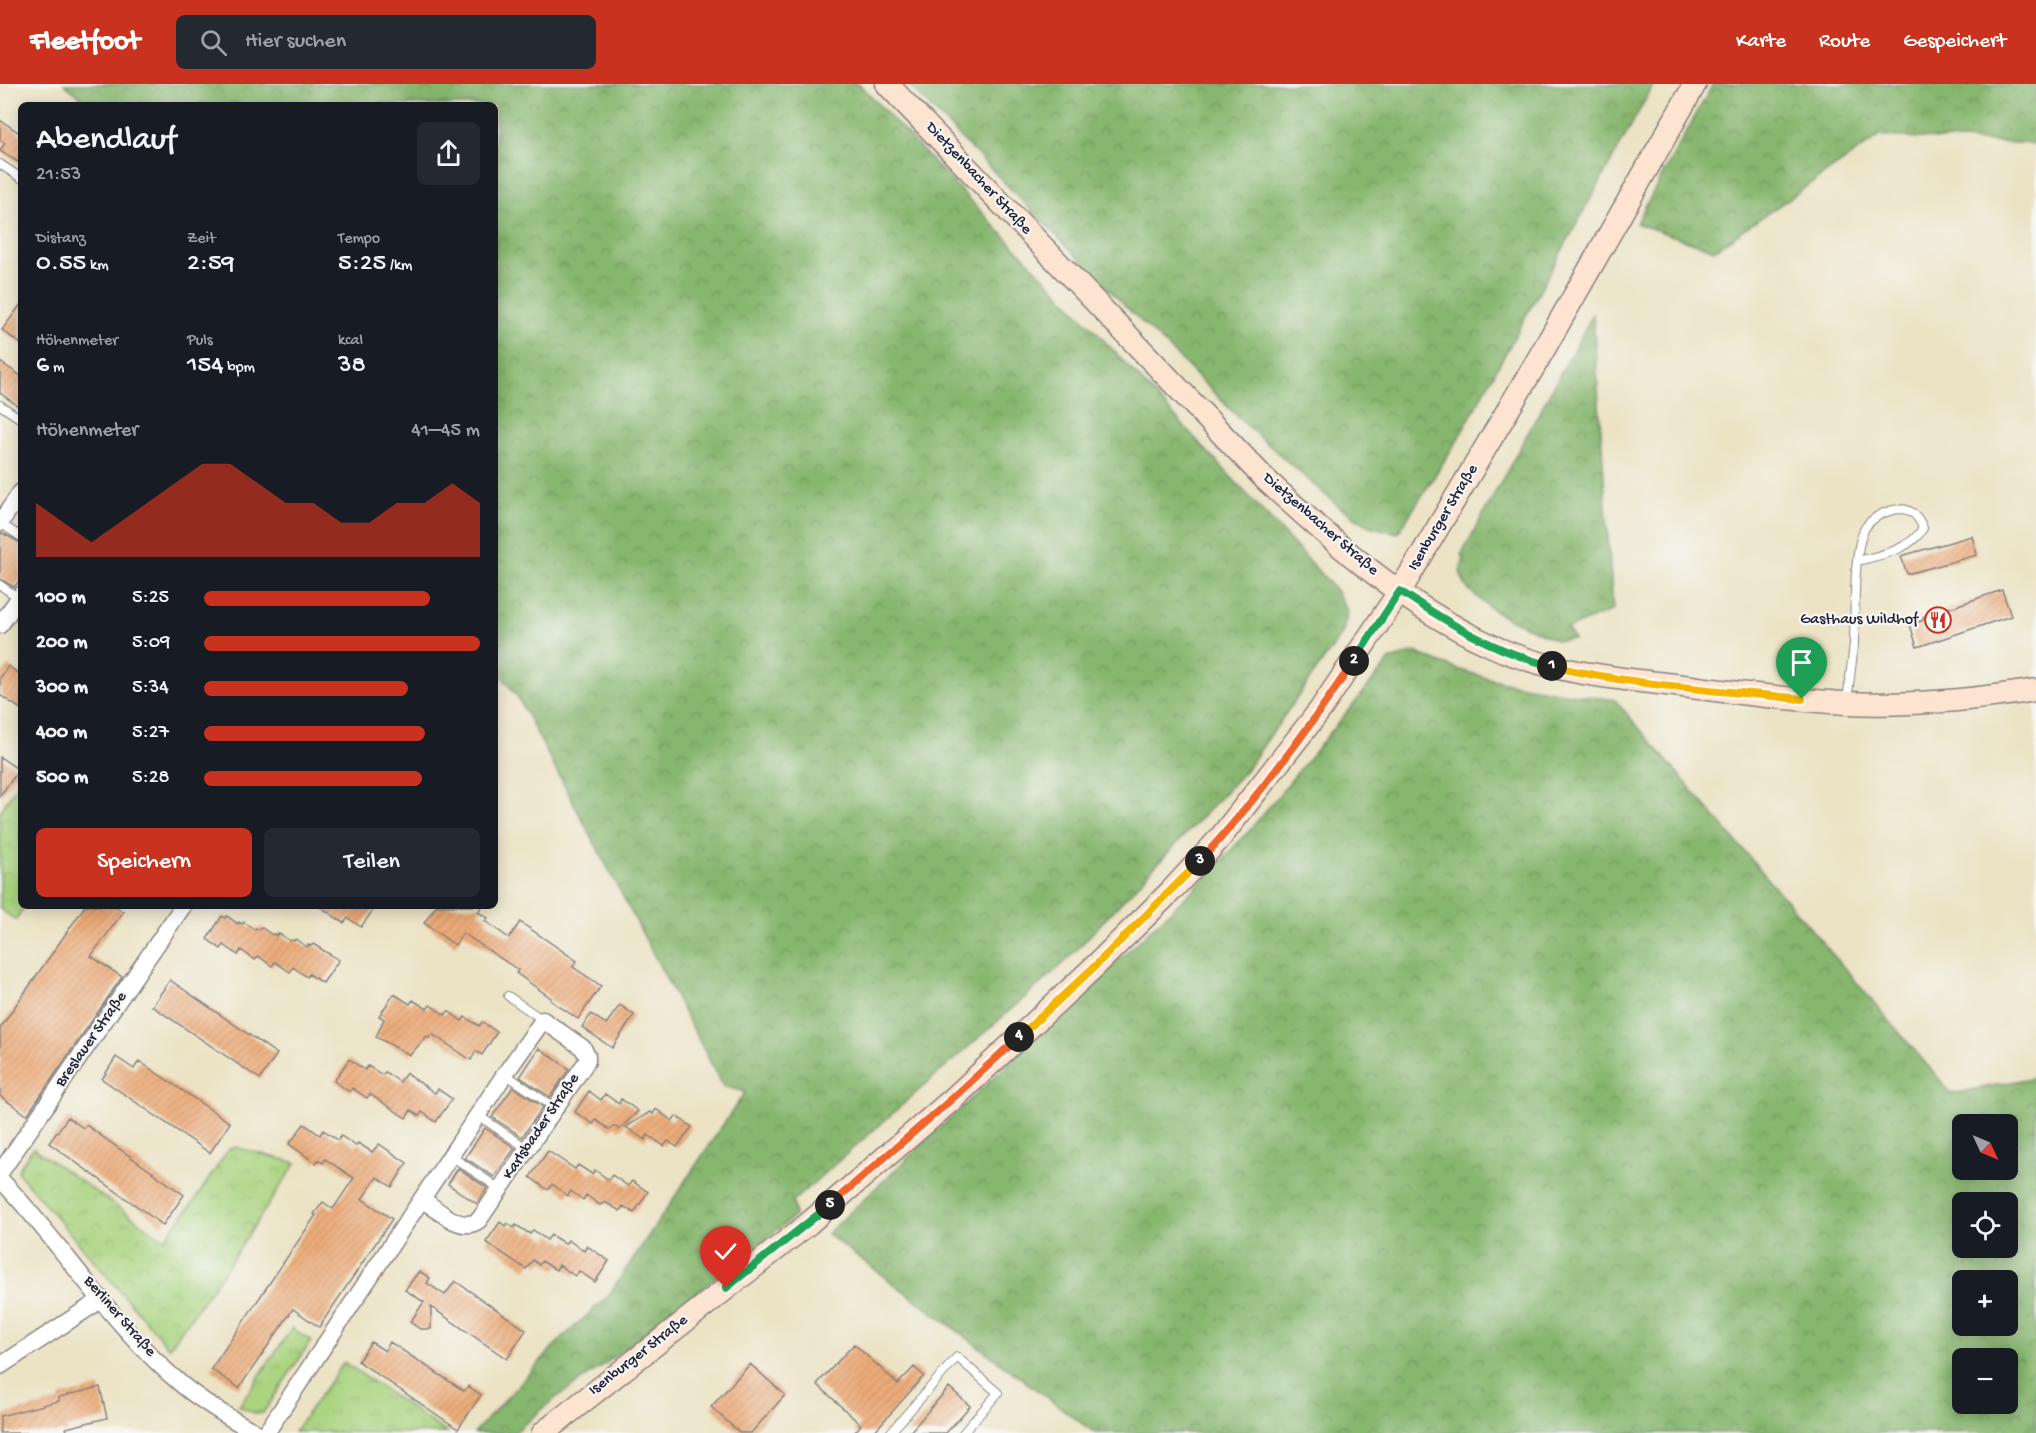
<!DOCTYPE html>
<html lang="de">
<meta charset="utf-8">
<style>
body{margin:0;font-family:"Gochi Hand",sans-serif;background:#242831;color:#f1f3f6;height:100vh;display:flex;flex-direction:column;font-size:22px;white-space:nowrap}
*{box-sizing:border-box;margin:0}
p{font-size:20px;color:#9ea1a6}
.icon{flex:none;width:33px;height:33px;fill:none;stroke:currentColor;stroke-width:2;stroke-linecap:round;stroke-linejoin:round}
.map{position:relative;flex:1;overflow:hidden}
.side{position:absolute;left:18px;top:18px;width:480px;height:807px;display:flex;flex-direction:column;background:#171b24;border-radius:9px;box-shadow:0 3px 15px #0003}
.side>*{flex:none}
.needle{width:39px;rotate:134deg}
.buttons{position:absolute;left:1952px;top:1030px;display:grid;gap:12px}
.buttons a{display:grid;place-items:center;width:66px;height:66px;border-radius:9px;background:#171b24;box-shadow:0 3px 15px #0003;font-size:30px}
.pin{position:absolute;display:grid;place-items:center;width:51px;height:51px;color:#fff;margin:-62px -26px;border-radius:50% 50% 50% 0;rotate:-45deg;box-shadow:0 0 6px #0007}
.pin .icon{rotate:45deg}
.km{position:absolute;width:30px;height:30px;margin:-15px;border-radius:50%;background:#222;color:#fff;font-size:16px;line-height:30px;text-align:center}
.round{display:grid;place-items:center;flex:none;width:63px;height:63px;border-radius:9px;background:#242831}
.head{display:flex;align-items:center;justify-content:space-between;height:102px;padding:0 18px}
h1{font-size:33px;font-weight:600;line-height:45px}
.stats{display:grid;grid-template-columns:repeat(3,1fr);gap:9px;height:102px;padding:6px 18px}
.stats div{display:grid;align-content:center}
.stats b{font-size:26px;font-weight:600}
.stats small{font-size:16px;font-weight:400}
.stats p{font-size:16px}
.chart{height:168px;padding:12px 18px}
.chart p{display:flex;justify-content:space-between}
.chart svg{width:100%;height:108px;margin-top:6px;fill:#c8321e;opacity:.7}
.primary-button{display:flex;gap:12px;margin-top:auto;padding:12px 18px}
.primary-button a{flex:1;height:69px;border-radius:9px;background:#c8321e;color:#fff;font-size:24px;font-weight:600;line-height:69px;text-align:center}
.primary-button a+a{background:#242831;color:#f1f3f6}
ul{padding:0 18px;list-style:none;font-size:20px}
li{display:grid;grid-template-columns:96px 72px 1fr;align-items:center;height:45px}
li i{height:15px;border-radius:8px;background:#c8321e}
header{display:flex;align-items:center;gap:36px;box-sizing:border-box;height:84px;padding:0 30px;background:#c8321e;color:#fff}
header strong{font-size:28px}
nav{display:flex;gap:33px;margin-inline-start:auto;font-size:21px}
.search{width:420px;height:54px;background:#242831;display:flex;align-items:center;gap:15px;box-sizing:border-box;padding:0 21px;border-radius:9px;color:#9ea1a6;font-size:22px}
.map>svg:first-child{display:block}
.grass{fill:url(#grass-tufts);stroke:#667b5e;stroke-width:1.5}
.forest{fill:url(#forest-crowns);stroke:#546c54;stroke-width:1.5;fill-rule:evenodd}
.park{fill:url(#park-crowns);stroke:#667b5e;stroke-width:1.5}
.building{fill:url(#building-hatch)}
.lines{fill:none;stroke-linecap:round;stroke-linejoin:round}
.service-casing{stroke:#878280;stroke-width:10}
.minor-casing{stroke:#878280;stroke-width:19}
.secondary-casing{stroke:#878280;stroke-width:25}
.service{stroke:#fff;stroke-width:8}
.minor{stroke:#fff;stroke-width:16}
.secondary{stroke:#fde4d0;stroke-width:22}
.split-1-casing{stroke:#fff;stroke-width:12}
.split-2-casing{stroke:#fff;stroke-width:12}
.split-3-casing{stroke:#fff;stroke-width:12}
.split-4-casing{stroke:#fff;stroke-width:12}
.split-5-casing{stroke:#fff;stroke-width:12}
.split-6-casing{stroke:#fff;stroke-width:12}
.split-1{stroke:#f5b400;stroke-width:8}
.split-2{stroke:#22a559;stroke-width:8}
.split-3{stroke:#f0652b;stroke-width:8}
.split-4{stroke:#f5b400;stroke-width:8}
.split-5{stroke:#f0652b;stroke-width:8}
.split-6{stroke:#22a559;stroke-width:8}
.labels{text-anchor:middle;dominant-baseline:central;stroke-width:4.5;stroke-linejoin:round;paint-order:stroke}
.street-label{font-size:16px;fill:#22223b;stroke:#f6f6f2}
.poi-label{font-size:16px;fill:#22223b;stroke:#f6f6f2;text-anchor:end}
</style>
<header>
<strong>Fleetfoot</strong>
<div class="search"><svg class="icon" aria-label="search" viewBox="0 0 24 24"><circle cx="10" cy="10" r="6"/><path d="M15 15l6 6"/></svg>Hier suchen</div>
<nav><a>Karte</a><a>Route</a><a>Gespeichert</a></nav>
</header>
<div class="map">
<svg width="2036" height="1349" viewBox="0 0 2036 1349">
<defs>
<pattern id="grass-tufts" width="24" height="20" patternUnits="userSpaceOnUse" patternTransform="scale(1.5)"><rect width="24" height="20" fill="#aad480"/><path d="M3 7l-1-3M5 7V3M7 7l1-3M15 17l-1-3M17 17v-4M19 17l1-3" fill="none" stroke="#92b670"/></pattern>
<pattern id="forest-crowns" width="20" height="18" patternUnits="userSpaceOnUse" patternTransform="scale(1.5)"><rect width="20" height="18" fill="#87b66e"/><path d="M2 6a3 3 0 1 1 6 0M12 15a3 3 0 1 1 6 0" fill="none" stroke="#6e945c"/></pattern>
<pattern id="park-crowns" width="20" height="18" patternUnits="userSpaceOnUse" patternTransform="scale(1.5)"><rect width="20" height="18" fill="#aad480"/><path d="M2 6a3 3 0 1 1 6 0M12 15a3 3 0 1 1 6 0" fill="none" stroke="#92b670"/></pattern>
<pattern id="building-hatch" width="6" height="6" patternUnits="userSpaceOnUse" patternTransform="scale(1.5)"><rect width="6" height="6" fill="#ecab78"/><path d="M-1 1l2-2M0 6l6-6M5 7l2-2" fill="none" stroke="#ca9369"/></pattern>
</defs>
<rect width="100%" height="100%" fill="#f6f6f2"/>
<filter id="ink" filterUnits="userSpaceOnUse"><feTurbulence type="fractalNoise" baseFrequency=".0167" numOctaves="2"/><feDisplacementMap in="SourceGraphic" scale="12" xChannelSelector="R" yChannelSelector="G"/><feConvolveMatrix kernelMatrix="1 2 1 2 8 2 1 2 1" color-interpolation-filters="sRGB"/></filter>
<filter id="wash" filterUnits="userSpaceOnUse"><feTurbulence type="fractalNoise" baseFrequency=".008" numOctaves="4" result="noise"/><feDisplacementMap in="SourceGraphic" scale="24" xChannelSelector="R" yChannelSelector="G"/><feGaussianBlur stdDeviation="1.35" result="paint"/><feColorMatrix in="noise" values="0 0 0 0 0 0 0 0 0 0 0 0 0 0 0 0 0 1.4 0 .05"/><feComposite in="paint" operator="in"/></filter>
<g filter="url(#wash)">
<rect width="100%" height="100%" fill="#ece3c5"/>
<path class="grass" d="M292,1244L311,1257L263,1329L256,1330L239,1322Z
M344,1278L447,1349L294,1348Z"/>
<path class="forest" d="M64,0H859L1102,254L1335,505L1348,528L1342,550L1246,686L1066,877L793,1117L795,1132L605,1280L553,1316L514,1349H474L559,1257L608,1212L745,1008L723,1002L517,612L495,583V21H90Z
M908,0H1654L1457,357L1398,449L1371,443L1338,422L1247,342L1168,263L1129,226Z
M1713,0H2036V60L1880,52L1714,166L1636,139Z
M1593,230L1613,526L1567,545L1574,555L1556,556L1503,532L1486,521L1466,503L1460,488L1464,474L1461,471Z
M1415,568C1477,598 1548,607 1615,616L1952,1010L2036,993V1349H1095L827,1150L1194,805L1250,746L1390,576ZM1962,1041H2007V1086H1962ZM1962,1119H2007V1164H1962ZM1962,1197H2007V1242H1962ZM1962,1275H2007V1320H1962Z"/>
<path class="park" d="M21,695V822H25L16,836L0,825V728Z
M235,1063L296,1079L225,1186L169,1264L19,1090L18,1086L33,1064L164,1155L191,1122L228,1066Z"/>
<g id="blocks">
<path class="building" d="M0,36L21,50V80L0,67L5,59L0,56Z
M21,220V260L2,246Z
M0,278L21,292V324L0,309Z
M2,449L21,459V495L14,503L0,495V451Z
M1972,452L1977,471L1907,490L1901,472Z
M2002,506L2011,532L1917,563L1910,541L1924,536L1923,533Z
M8,582L21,591V625L0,611V594Z
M0,673L19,686L0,712Z
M85,822H115L123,828L91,872L122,893L27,1031L0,1012V944Z
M319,822H376L361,843L348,834L344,839Z
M436,822H482L478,828L488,834L485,837L509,854L520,838L577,877L573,883L601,902L578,935L550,916L551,914L516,889L518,886L463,849L455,861L424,839Z
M222,832L225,834L227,832L238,840L239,838L242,840L244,838L255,846L256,844L259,846L261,843L272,851L274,850L276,852L278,849L290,857L291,856L294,857L295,855L307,863L308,861L311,862L313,860L339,876L323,899L309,890L307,893L293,883L290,888L275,878L272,882L258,872L255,876L241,866L238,871L224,861L221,865L207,855Z
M170,896L277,970L260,995L152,922Z
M394,910L410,920L413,916L427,925L430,921L445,931L448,927L462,937L465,933L479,942L482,938L497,948L482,971L476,967L471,976L432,950L429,954L427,952L410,971L376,953L384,935L379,932Z
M620,921L634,931L612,964L582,943L591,930L606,940Z
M539,964L569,985L550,1013L520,993Z
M116,973L134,985L139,977L230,1039L210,1069L102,995Z
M349,975L365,986L368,982L382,991L385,988L400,998L406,989L435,1009L438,1005L452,1015L436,1038L422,1028L419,1032L411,1026L406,1034L370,1010L367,1014L352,1004L350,1008L334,997Z
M513,1003L543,1023L522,1053L492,1033Z
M589,1007L601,1016L605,1010L619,1020L621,1015L638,1027L619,1046L615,1042L610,1046L596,1036L593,1040L575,1028Z
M656,1025L672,1037L676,1032L692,1043L677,1063L668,1057L664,1062L648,1051L645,1056L626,1043L650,1028L653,1030Z
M68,1033L83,1044L86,1041L184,1111L163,1141L49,1059Z
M304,1040L320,1051L323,1046L338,1056L341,1052L356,1062L358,1059L372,1068L379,1060L407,1079L392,1103L377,1093L362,1115L392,1135L319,1243L293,1225L239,1304L211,1285L316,1131L314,1130L323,1118L333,1125L354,1094L325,1075L323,1079L318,1076L316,1079L289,1060Z
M485,1044L515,1064L494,1093L465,1074Z
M548,1067L575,1085L578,1081L592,1090L595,1086L609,1096L612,1091L628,1102L632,1097L648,1108L634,1129L623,1122L620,1127L605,1118L600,1121L586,1111L583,1116L571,1107L568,1112L552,1100L548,1106L530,1093Z
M458,1084L487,1104L477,1120L448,1100Z
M500,1138L505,1142L507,1139L514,1144L516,1141L530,1150L533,1146L547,1156L551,1151L565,1160L568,1156L584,1167L587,1162L609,1177L595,1198L579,1187L575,1192L559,1181L556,1186L542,1177L539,1181L533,1176L526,1185L486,1158Z
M419,1187L430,1194L427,1199L445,1211L455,1197L526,1246L507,1275L431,1223V1245H420L410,1238L424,1218L405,1206Z
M371,1258L385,1267L390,1258L464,1307L468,1302L481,1311L458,1345L358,1277Z
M854,1260L898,1300L914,1283L924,1292L873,1349H854L861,1341L817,1300Z
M750,1280L785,1311L751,1349H740L711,1323Z
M100,1303L107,1334L66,1344L68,1349H0V1332L59,1317V1313Z
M949,1303L970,1322L946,1349H909Z"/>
</g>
</g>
<g filter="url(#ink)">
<use href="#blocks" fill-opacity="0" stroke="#878280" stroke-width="1.5"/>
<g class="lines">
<g class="service-casing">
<path id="service" d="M0,80L21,94
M0,321L21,335
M0,439L21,453
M0,501L19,514
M1847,618C1849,599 1852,579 1854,559C1855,533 1853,463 1865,444C1872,433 1887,426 1900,425C1913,425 1919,434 1923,444C1911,466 1880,471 1858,477
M508,912L543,936
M505,990L555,1024
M479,1032L528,1065
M451,1072L500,1105
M890,1349L957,1273L998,1309L963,1349"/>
</g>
<g class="minor-casing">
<path id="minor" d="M0,439L21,408
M0,541L21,511
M0,1089L183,822
M0,1095C63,1160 111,1241 181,1300C204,1319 231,1335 257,1349
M0,1282L102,1215
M266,1349L505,990L543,936L583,964L587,972V977L479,1136C461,1150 437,1125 422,1115"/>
</g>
<g class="secondary-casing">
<path id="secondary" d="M887,0L1265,395C1333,458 1405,522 1490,561C1548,588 1613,594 1675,601C1732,608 1789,616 1846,619C1910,622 1974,616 2036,606
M543,1349L808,1140L955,1013L1094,883L1171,807L1220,754L1320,626L1400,507L1536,279L1695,0"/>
</g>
<use href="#service" class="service"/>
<use href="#minor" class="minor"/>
<use href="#secondary" class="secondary"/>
</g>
</g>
<g class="lines" filter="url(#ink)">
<g class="split-1-casing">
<path id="split-1" d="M1552,582C1633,602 1719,606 1802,615"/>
</g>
<g class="split-2-casing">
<path id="split-2" d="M1354,577L1400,507C1448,539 1495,568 1552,582"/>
</g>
<g class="split-3-casing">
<path id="split-3" d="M1200,777C1257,715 1308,646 1354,577"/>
</g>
<g class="split-4-casing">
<path id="split-4" d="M1019,953L1094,883L1200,777"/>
</g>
<g class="split-5-casing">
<path id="split-5" d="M830,1121L954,1013L1019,953"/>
</g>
<g class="split-6-casing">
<path id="split-6" d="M726,1204L830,1121"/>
</g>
<use href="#split-1" class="split-1"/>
<use href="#split-2" class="split-2"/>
<use href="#split-3" class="split-3"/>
<use href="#split-4" class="split-4"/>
<use href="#split-5" class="split-5"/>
<use href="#split-6" class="split-6"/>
</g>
<defs>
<g id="restaurant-ring" transform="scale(1.35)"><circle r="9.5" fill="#f6f6f2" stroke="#c8321e" stroke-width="1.5"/><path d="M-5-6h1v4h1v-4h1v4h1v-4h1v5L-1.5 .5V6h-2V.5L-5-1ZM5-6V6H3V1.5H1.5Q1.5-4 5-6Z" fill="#c8321e"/></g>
</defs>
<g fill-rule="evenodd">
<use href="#restaurant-ring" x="1938" y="536"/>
</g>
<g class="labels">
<g class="street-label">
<text transform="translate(978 95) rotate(47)">Dietzenbacher Straße</text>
<text transform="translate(1444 434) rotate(-59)">Isenburger Straße</text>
<text transform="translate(1320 441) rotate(41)">Dietzenbacher Straße</text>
<text transform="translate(92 956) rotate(-55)">Breslauer Straße</text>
<text transform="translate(542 1043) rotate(-56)">Karlsbader Straße</text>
<text transform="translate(119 1233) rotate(49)">Berliner Straße</text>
<text transform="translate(639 1272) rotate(-38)">Isenburger Straße</text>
</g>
<g class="poi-label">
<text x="1918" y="536">Gasthaus Wildhof</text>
</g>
</g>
</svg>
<div class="buttons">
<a><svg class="needle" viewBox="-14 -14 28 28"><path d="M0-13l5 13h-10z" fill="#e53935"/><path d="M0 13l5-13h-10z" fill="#9ea1a6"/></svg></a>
<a><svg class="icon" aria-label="locate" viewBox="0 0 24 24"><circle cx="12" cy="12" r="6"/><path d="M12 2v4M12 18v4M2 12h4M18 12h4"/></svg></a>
<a>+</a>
<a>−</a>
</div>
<div class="pin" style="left:1802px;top:615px;background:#1e9e55"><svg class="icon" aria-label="arrive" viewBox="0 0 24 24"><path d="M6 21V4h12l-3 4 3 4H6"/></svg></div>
<div class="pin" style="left:726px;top:1204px;background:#d93025"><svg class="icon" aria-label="check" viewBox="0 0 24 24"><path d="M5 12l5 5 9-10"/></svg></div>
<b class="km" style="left:1552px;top:582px">1</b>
<b class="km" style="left:1354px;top:577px">2</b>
<b class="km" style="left:1200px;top:777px">3</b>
<b class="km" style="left:1019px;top:953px">4</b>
<b class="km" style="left:830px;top:1121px">5</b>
<section class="side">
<div class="head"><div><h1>Abendlauf</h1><p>21:53</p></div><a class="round"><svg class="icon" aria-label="share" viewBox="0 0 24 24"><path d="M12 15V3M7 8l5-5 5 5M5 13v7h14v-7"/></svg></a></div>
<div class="stats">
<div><p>Distanz</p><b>0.55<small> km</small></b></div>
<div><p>Zeit</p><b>2:59</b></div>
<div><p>Tempo</p><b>5:25<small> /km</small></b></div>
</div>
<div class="stats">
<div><p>Höhenmeter</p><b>6<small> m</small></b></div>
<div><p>Puls</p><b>154<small> bpm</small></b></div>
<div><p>kcal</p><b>38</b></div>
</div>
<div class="chart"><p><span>Höhenmeter</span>41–45 m</p>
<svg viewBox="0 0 160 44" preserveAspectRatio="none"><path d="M0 44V22L10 30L20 38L30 30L40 22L50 14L60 6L70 6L80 14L90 22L100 22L110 30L120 30L130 22L140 22L150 14L160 22V44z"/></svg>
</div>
<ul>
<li><b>100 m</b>5:25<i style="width:82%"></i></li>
<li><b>200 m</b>5:09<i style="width:100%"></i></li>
<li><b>300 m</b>5:34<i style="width:74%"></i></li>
<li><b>400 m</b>5:27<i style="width:80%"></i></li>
<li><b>500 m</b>5:28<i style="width:79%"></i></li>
</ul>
<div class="primary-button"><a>Speichern</a><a>Teilen</a></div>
</section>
</div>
